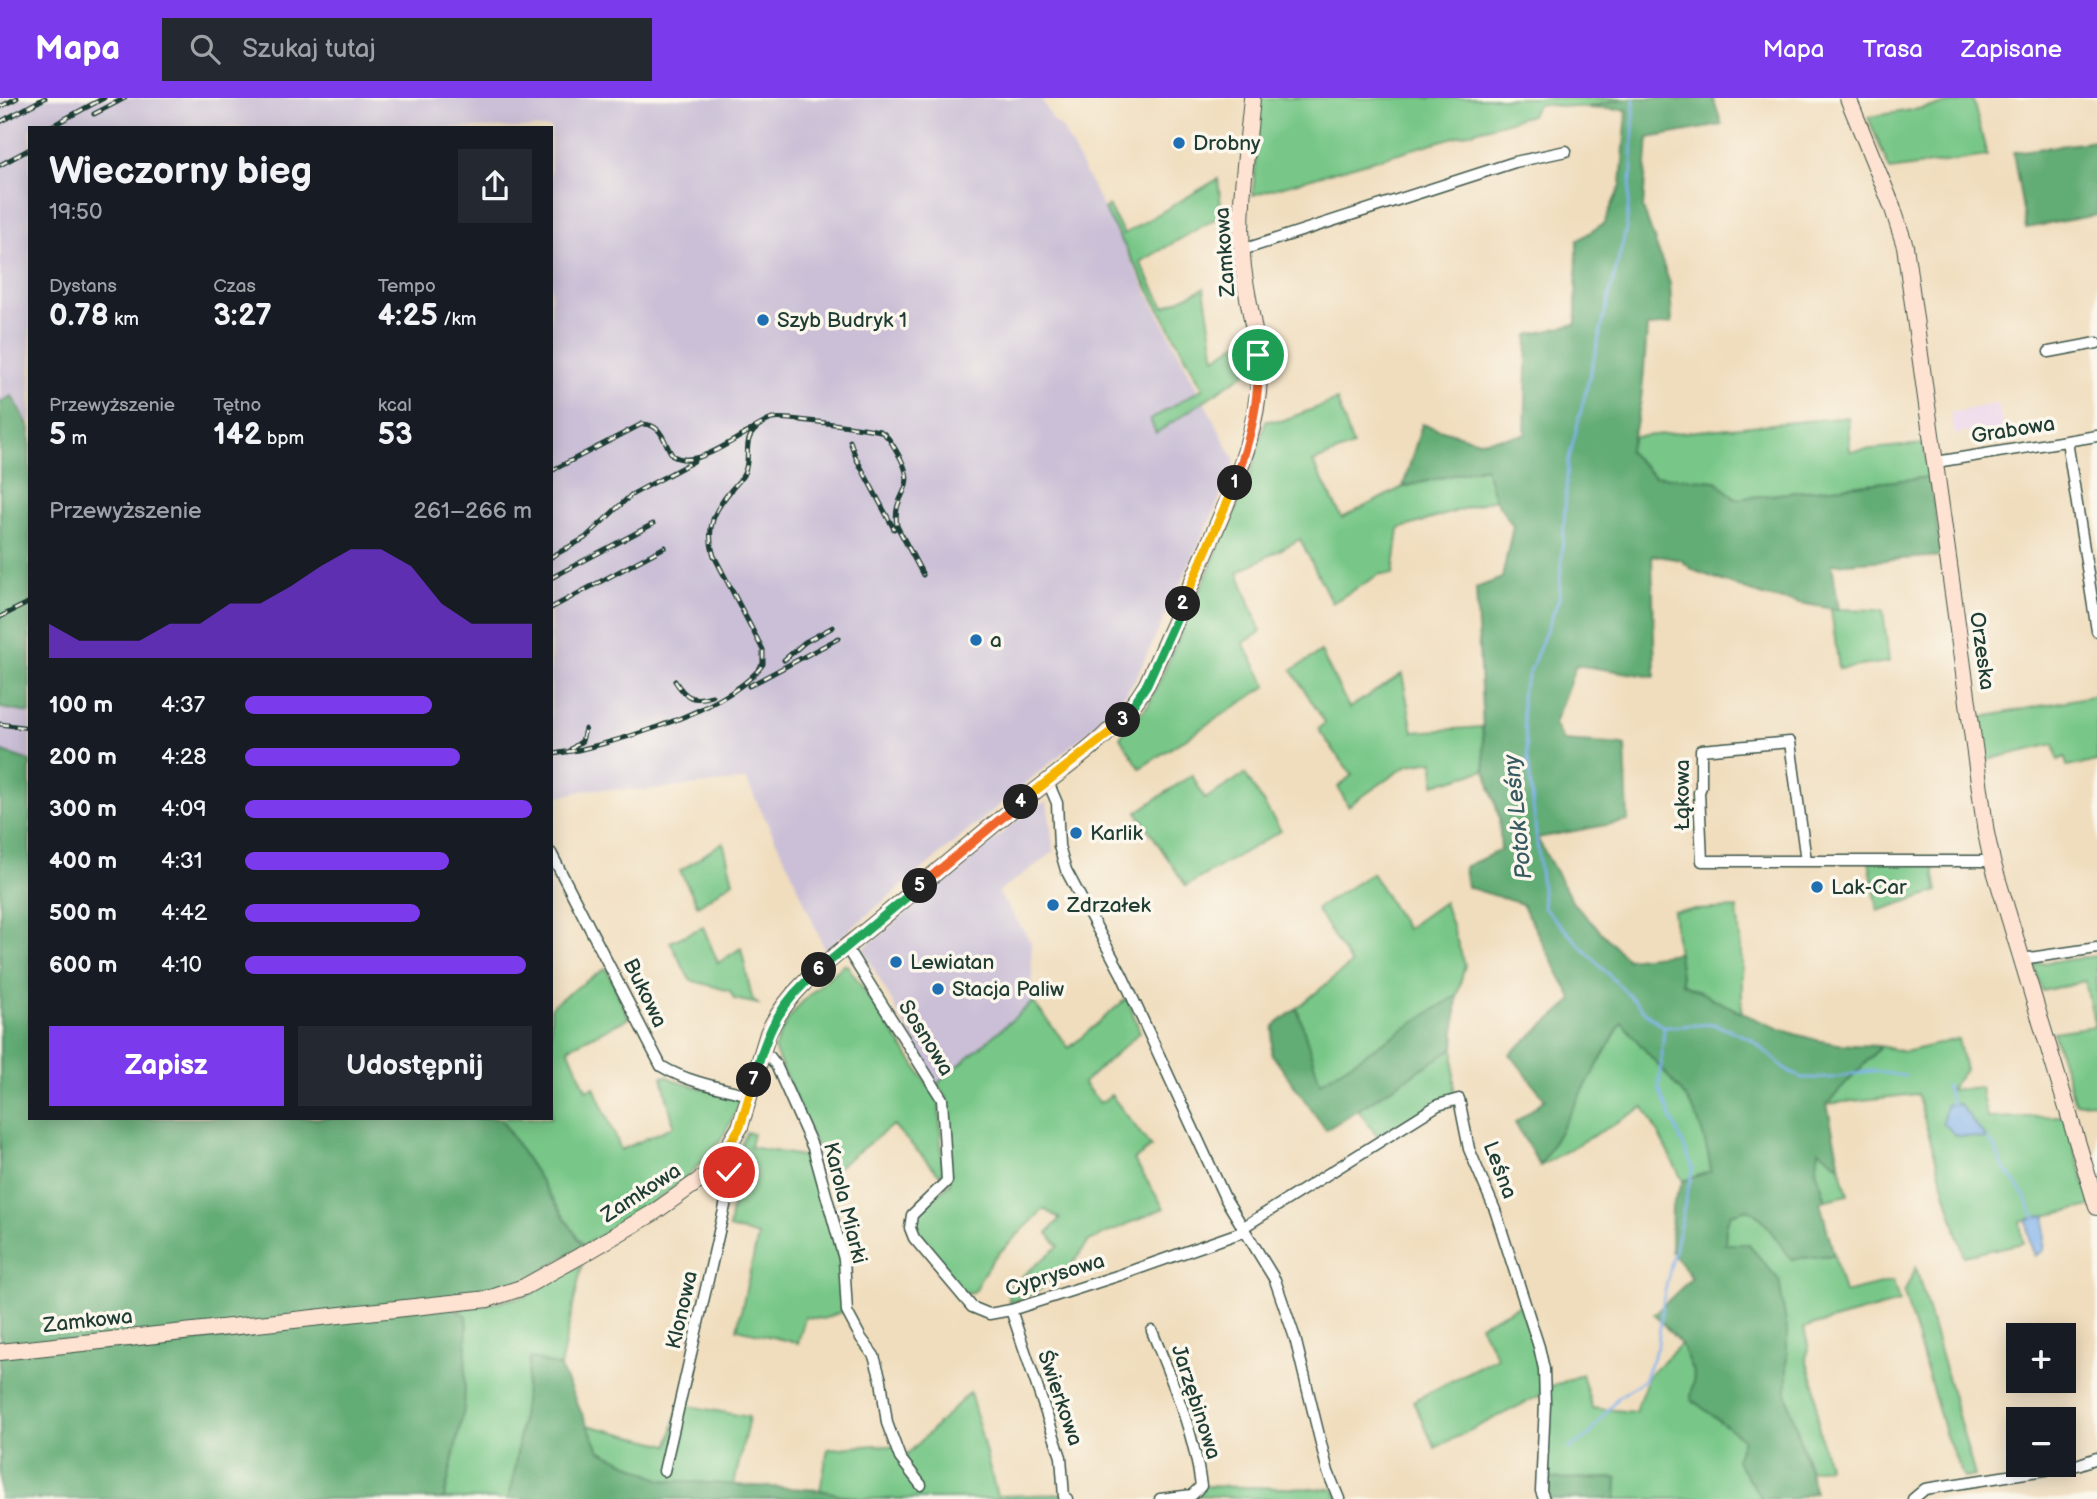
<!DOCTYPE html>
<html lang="pl">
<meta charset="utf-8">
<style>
body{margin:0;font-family:"Balsamiq Sans",sans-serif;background:#242831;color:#f1f3f6;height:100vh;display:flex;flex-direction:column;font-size:26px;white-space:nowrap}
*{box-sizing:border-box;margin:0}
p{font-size:23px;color:#9ea1a6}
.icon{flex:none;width:38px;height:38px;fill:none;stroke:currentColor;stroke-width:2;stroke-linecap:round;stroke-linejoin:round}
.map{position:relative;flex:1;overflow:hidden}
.details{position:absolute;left:28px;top:28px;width:525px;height:994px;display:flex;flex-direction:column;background:#171b24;border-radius:0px;box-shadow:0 4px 18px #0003}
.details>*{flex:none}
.buttons{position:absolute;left:2006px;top:1225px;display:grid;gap:14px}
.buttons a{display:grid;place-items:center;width:70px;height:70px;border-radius:0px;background:#171b24;box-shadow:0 4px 18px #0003;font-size:35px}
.pin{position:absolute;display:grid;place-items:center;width:60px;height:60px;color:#fff;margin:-30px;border:4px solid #fff;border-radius:50%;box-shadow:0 2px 7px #0007}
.km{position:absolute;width:35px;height:35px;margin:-18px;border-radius:50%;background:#222;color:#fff;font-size:19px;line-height:35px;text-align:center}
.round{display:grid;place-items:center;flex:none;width:74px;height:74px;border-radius:0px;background:#242831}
.overview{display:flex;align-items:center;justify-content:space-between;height:119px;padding:0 21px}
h1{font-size:38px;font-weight:700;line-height:52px}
.metrics{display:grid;grid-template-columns:repeat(3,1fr);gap:10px;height:119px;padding:7px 21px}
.metrics div{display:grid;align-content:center}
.metrics b{font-size:30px;font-weight:700}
.metrics small{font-size:19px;font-weight:400}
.metrics p{font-size:19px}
.chart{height:196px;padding:14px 21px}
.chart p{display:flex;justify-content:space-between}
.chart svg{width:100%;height:126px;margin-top:7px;fill:#7c3aed;opacity:.7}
.primary-button{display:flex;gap:14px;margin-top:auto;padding:14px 21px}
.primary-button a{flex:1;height:80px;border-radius:0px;background:#7c3aed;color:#fff;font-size:28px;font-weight:700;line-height:80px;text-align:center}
.primary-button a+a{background:#242831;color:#f1f3f6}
ul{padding:0 21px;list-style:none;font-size:23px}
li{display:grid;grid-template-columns:112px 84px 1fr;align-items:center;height:52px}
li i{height:18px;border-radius:9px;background:#7c3aed}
header{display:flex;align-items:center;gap:42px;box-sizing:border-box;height:98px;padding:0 35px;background:#7c3aed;color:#fff}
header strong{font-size:33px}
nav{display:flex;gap:38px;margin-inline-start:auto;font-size:24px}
.search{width:490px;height:63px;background:#242831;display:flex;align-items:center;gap:18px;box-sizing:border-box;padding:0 24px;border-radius:0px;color:#9ea1a6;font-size:26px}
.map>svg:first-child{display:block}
.built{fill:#ead1ec}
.industrial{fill:#cabfd6}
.green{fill:#78c788;stroke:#4c825e;stroke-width:2;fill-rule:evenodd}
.forest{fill:#62ac74;stroke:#407454;stroke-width:2}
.water{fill:#81b2ed;stroke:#507890;stroke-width:2}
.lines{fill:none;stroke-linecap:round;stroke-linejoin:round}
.stream{stroke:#81b2ed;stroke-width:2.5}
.street-casing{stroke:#3e5549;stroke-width:13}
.secondary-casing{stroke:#3e5549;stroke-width:18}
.street{stroke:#fff;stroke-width:10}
.secondary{stroke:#fee3d2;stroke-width:16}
.rail-casing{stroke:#1f3d34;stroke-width:5}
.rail{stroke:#fbf7ec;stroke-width:2.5;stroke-dasharray:8;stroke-linecap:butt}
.split-1-casing{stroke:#fff;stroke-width:14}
.split-2-casing{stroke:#fff;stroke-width:14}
.split-3-casing{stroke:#fff;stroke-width:14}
.split-4-casing{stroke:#fff;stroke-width:14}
.split-5-casing{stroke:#fff;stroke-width:14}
.split-6-casing{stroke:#fff;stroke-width:14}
.split-7-casing{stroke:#fff;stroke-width:14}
.split-8-casing{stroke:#fff;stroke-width:14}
.split-1{stroke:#f0652b;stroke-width:9}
.split-2{stroke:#f5b400;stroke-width:9}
.split-3{stroke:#22a559;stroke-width:9}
.split-4{stroke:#f5b400;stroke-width:9}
.split-5{stroke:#f0652b;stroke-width:9}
.split-6{stroke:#22a559;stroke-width:9}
.split-7{stroke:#22a559;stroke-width:9}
.split-8{stroke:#f5b400;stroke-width:9}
.poi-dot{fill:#1f6fb2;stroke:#fbf7ec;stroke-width:2.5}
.labels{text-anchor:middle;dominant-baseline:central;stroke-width:7;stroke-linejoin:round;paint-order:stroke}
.poi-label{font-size:21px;fill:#1f3d34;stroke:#fbf7ec;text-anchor:start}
.street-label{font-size:21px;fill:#1f3d34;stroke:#fbf7ec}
.water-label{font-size:23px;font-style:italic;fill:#385a62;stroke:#fbf7ec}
</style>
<header>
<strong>Mapa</strong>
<div class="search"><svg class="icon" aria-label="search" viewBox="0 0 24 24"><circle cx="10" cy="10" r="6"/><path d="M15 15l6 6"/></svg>Szukaj tutaj</div>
<nav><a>Mapa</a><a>Trasa</a><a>Zapisane</a></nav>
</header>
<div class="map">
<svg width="2097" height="1401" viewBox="0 0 2097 1401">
<rect width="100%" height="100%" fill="#fbf7ec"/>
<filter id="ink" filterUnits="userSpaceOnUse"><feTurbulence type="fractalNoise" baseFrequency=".0143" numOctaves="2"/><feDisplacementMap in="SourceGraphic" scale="14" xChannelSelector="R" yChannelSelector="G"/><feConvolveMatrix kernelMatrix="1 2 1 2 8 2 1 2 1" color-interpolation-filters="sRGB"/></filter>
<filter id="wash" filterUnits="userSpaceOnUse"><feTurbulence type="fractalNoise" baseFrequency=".00686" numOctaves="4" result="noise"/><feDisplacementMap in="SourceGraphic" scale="28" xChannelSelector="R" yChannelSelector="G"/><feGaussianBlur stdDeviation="1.57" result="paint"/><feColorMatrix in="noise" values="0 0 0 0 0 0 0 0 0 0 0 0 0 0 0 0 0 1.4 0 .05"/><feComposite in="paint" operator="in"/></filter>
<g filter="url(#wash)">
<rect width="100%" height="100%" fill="#f0ddbd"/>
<path class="built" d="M1998,305L2004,333L1973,339L1967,334L1955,337L1950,315Z"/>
<path class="industrial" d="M0,0H1041L1054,24L1062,30L1235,363L1213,416L1136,580L1115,611L825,852L791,773L746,682L647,692L592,691L551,700V30H30V663L0,653Z
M1047,704L1054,754L998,794L1031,844L1033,904L937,986L863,851L1036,707Z"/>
<path class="green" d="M1260,0H1628L1585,10L1539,6L1531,17L1253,97Z
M1973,2L1987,58L1890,72L1868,19Z
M1218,81L1222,117L1140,164L1164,209L1204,190L1215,260L1244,241L1247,274L1156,335L1150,322L1203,290L1104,111L1108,108L1124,136Z
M1337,302L1353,348L1313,364L1342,420L1403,389L1485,369L1495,401L1399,431L1393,477L1380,476L1332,505L1300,441L1238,474L1261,534L1243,545L1267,588L1140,670L1120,639L1148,607L1158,587L1248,383L1266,322L1281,323Z
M1848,319L1850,353L1923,346L1929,379L1735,401L1716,383L1654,378L1628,353L1634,339Z
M1831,511L1883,512L1889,564L1839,571Z
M1321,554L1349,610L1402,576L1413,634L1482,629L1485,672L1434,687V663L1408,667L1348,708L1338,689L1352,677L1318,631L1325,625L1292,572Z
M2097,597V664L2067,668L2065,659L2058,662L2054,646L1986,662L1982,619Z
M1245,676L1281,733L1186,788L1137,714L1192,677L1205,701Z
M723,744L733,783L698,808L680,773Z
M1869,763H1932L1938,793L1878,813Z
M1372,775L1406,831L1444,804L1465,867L1457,897L1320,985L1297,910L1351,866L1316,811Z
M1737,810L1742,863V915L1681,885L1673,813Z
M703,829L718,865L741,850L752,900L758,906L734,901L730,893L690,882L670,844Z
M2097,858V1004L2075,1005L2053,934L2095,928L2085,883L2042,893L2034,866Z
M843,867H847L939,1003L943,1080L893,1027L826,1078L818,1047L813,1043L774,951C789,910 811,895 843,867Z
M606,870L629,920L568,950L586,992L594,989L621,1052L674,1028L662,979L666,978L678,984L734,998L740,1004C714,1075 644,1111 583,1148L500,1020H551V909L563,899Z
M1127,900L1140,934L1083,985L1100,1005L1111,997L1151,1049L1134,1062L1164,1110L1089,1143L1068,1172L1033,1196L1009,1205V1189L1059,1148L1047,1135L1060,1121L1044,1111L993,1161L980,1181L977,1191L973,1194L964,1195C952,1181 908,1138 915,1120C919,1110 942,1093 950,1085L947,1000L937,986L1033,904L1069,950Z
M1622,923C1642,951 1666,974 1686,1000C1700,1018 1708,1051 1712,1073L1683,1083L1644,1009L1540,1068Z
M1958,941L1965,972L1949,992L1980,989L1987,1020L2064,1018L2092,1108L2020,1123L2023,1145L1964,1158L1917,996L1827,1006L1881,948L1905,954ZM1959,1006L1986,1040L1955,1037L1943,1024Z
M1454,950V995L1377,1038L1358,1012Z
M747,1034L753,1036L750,1049L813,1060L842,1167L844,1213L823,1221L805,1219L798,1245L737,1231L758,1138L729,1130L742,1044Z
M1819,1051L1840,1068L1848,1097L1826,1102L1816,1072Z
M1748,1111L1762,1121L1791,1161L1834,1157L1844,1195L1893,1183L1899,1204L1804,1230L1809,1251L1806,1260L1815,1289L1818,1327L1828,1369L1810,1373L1787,1299V1232L1725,1146L1726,1128L1729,1116Z
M582,1167L560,1269L531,1260L513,1383L508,1401H444L464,1311L467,1218L457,1212L527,1198Z
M1916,1169L1975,1378L1964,1380L1946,1338L1904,1195Z
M1522,1206L1541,1276V1297L1435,1350L1413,1303L1497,1259L1480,1227Z
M1681,1246L1694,1276L1691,1301L1744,1341L1736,1362L1762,1401H1616L1617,1380L1542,1381L1549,1290L1582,1276L1592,1310L1635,1314L1649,1277Z
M970,1294L997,1398L1064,1396L1067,1401H859L820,1392L828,1351L876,1347L895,1349L904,1360Z
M679,1306L749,1319L734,1387L661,1382L599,1352L587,1327L669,1347Z
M1201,1388L1334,1391L1339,1401H1264L1192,1397Z"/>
<path class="forest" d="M1628,0H1672L1677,3L1686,0H1713L1722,27L1648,40L1643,110L1670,186L1672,225L1647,229C1644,270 1643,316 1628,353L1654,378L1716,383L1735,401L1929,379L1942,458L1832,466L1839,512L1766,499L1693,472L1681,462L1652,457L1655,579L1576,567L1554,626L1563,643L1625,647L1628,723L1537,740L1573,805L1627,861L1678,855L1682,885C1730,909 1778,936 1832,945C1848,948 1865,947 1881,948L1827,1006L1840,1068L1819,1052L1816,1072L1826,1102L1820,1104L1834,1157L1791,1161L1762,1121L1748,1111L1730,1116L1726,1128L1725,1146H1748L1779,1182L1787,1232V1299L1815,1394L1794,1401H1762L1736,1362L1743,1341L1691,1301L1694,1276L1681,1246L1654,1216L1692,1180L1671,1153L1672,1108L1683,1083L1711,1073C1708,1051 1699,1018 1686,1000C1666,974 1642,951 1622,924L1540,1068L1515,1025L1545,1001L1510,956L1573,902L1522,806L1467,789L1464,769L1501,752L1499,719L1485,672L1476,490L1502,480L1513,428L1495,401L1485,369L1403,389L1422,326L1479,343L1525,337L1528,237L1576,226L1577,143L1604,125L1621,87L1627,12L1585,10Z
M2097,43V117L2026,130L2013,54Z
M12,298L30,330V615L0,610V304Z
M0,653L30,663V1020H500L583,1148L525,1183L488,1195L439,1202L467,1218L464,1311L444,1401H0Z
M1457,897L1454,950L1326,1032L1271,955L1274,928L1297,910L1320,985Z
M530,1260L560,1269L599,1352L661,1382L820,1392L859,1401H508L513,1383Z
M1617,1380L1616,1401H1544L1542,1381Z"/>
<path class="water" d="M1959,1006L1987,1041L1955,1037L1943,1024L1946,1007Z
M2046,1117L2044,1152L2035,1158L2030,1145L2027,1122Z"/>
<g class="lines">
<path class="stream" d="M1665,929L1714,926L1751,941L1789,974L1802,980H1831L1871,973L1906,978
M1946,988L1952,1006
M1987,1041L1996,1051L2001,1066L2022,1093L2035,1120
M1569,1351L1588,1338L1617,1300L1644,1282L1658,1246L1663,1202L1693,1070L1659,991L1664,929L1645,914L1544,810L1521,596L1559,501L1568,365L1626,131L1632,69L1634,0"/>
</g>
</g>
<g filter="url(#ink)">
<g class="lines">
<g class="street-casing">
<path id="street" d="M1242,152L1515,64L1566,53
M2049,254L2097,245
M2067,343L2097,533
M1936,364L2097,338
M1048,684L1057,705L1059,748L1066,772L1122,877L1225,1100L1275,1182L1295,1240L1328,1374L1339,1401
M551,755L661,968C687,984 721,990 750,997
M1806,763L1790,644L1701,652V689L1699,694L1702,763H1992
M846,849L942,1001L947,1083L912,1117L910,1130L914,1140L972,1209L989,1216L1011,1212L1120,1177L1245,1133
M2022,861L2097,850
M761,953L770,959L776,967L813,1050L844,1161L847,1214L861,1240L874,1258L881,1282L887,1325L900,1360L921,1387
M1242,1130L1438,1007L1459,1001L1469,1051L1495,1112L1539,1249L1544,1271L1545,1306L1541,1393L1544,1401
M1011,1212L1061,1359L1064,1399L1067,1401
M1152,1233C1172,1283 1194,1333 1201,1388L1192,1397L1160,1401
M664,1373L730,1086L729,1074L719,1064
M1913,1401L1925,1391L2077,1367L2097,1360"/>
</g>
<g class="secondary-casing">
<path id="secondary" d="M1848,0L1892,108L1905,148L1986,735L1992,763L2097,1109
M0,1254L488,1201L524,1189L580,1158L653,1115L704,1079L719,1064L740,1029L768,935C789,890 830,862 867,832C921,788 973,742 1028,699C1072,664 1118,635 1147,586C1166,544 1184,502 1203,460C1226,407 1252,353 1258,295C1262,252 1248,211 1243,169C1237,113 1247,56 1252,0"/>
</g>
<use href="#street" class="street"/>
<use href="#secondary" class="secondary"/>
<g class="rail-casing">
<path id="rail" d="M0,9L17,0
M94,16L125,0
M0,24L45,0
M48,30L104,0
M0,67L30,51
M850,343L856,360L894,431
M551,373L642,326C663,326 663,344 673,358C699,373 746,331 772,321C782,318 865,330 880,333C889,338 892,346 897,354C922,395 891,392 897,428L923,477
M551,459L585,440L631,397L694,363
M551,480L653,426
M551,510L665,449
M0,519L30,504
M784,562L805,544L833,529
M675,583C686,600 693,604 712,598
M749,588L839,540
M0,626L30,630
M571,651L582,643L585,631
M551,657C560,654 569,654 578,652C630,640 732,610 763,566V552L714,458C705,430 714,412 732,391C736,386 743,380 745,373C751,358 742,343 756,331"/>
</g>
<use href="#rail" class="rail"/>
</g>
</g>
<g class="lines" filter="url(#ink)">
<g class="split-1-casing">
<path id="split-1" d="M1235,385C1249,344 1261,301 1258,257"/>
</g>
<g class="split-2-casing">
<path id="split-2" d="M1183,506L1235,385"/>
</g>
<g class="split-3-casing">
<path id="split-3" d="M1123,622L1147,586L1183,506"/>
</g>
<g class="split-4-casing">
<path id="split-4" d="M1021,704L1113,632L1123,622"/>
</g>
<g class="split-5-casing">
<path id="split-5" d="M920,788L1021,704"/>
</g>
<g class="split-6-casing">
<path id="split-6" d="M819,872L920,788"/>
</g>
<g class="split-7-casing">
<path id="split-7" d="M754,982C766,934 780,904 819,872"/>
</g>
<g class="split-8-casing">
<path id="split-8" d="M729,1074L719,1063L740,1029L754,982"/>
</g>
<use href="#split-1" class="split-1"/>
<use href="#split-2" class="split-2"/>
<use href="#split-3" class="split-3"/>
<use href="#split-4" class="split-4"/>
<use href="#split-5" class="split-5"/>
<use href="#split-6" class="split-6"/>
<use href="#split-7" class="split-7"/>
<use href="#split-8" class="split-8"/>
</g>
<g class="poi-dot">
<circle cx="1179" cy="45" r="7"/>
<circle cx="763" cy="222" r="7"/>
<circle cx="976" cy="542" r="7"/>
<circle cx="1076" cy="735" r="7"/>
<circle cx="1817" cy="789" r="7"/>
<circle cx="1053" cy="807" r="7"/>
<circle cx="896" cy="864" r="7"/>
<circle cx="938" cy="891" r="7"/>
</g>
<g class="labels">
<g class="poi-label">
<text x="1193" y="45">Drobny</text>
<text x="777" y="222">Szyb Budryk 1</text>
<text x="990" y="542">a</text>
<text x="1090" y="735">Karlik</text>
<text x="1831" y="789">Lak-Car</text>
<text x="1067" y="807">Zdrzałek</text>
<text x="910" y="864">Lewiatan</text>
<text x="952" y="891">Stacja Paliw</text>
</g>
<g class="street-label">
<text transform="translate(1225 154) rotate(-94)">Zamkowa</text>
<text transform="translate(2013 332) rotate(-9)">Grabowa</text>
<text transform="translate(1982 553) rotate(82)">Orzeska</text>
<text transform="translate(1682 697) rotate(-90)">Łąkowa</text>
<text transform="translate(645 895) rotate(64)">Bukowa</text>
<text transform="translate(926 940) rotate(58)">Sosnowa</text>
<text transform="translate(1500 1072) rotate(69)">Leśna</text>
<text transform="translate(641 1095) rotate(-33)">Zamkowa</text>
<text transform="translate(845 1105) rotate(76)">Karola Miarki</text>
<text transform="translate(1055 1177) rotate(-17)">Cyprysowa</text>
<text transform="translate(682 1212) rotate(-77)">Klonowa</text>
<text transform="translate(88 1223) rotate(-6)">Zamkowa</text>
<text transform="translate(1060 1300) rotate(71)">Świerkowa</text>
<text transform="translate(1196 1304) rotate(72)">Jarzębinowa</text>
</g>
<g class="water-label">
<text transform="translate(1518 719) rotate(-96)">Potok Leśny</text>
</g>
</g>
</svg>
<div class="buttons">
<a>+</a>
<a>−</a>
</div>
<div class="pin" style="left:1258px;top:257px;background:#1e9e55"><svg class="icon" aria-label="arrive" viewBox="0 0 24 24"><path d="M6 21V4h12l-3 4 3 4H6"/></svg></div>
<div class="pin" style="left:729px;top:1074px;background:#d93025"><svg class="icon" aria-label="check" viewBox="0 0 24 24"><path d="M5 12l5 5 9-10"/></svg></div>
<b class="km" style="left:1235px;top:385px">1</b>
<b class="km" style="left:1183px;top:506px">2</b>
<b class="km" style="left:1123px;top:622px">3</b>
<b class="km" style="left:1021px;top:704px">4</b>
<b class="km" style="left:920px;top:788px">5</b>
<b class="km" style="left:819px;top:872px">6</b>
<b class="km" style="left:754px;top:982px">7</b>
<section class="details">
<div class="overview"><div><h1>Wieczorny bieg</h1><p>19:50</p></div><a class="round"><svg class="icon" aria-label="share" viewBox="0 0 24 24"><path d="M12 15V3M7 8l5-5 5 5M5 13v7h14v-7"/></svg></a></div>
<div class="metrics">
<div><p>Dystans</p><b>0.78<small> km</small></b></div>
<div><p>Czas</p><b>3:27</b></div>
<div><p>Tempo</p><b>4:25<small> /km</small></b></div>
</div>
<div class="metrics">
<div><p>Przewyższenie</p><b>5<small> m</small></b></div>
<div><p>Tętno</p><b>142<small> bpm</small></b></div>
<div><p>kcal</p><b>53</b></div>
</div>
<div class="chart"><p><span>Przewyższenie</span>261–266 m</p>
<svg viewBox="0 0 160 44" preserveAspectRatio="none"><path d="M0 44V32L10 38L20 38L30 38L40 32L50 32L60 25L70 25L80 19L90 12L100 6L110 6L120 12L130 25L140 32L150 32L160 32V44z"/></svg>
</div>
<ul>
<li><b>100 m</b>4:37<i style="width:65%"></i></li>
<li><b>200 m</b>4:28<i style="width:75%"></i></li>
<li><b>300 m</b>4:09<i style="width:100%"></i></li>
<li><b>400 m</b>4:31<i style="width:71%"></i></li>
<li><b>500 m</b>4:42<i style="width:61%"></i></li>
<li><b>600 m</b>4:10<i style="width:98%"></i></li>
</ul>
<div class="primary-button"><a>Zapisz</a><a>Udostępnij</a></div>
</section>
</div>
